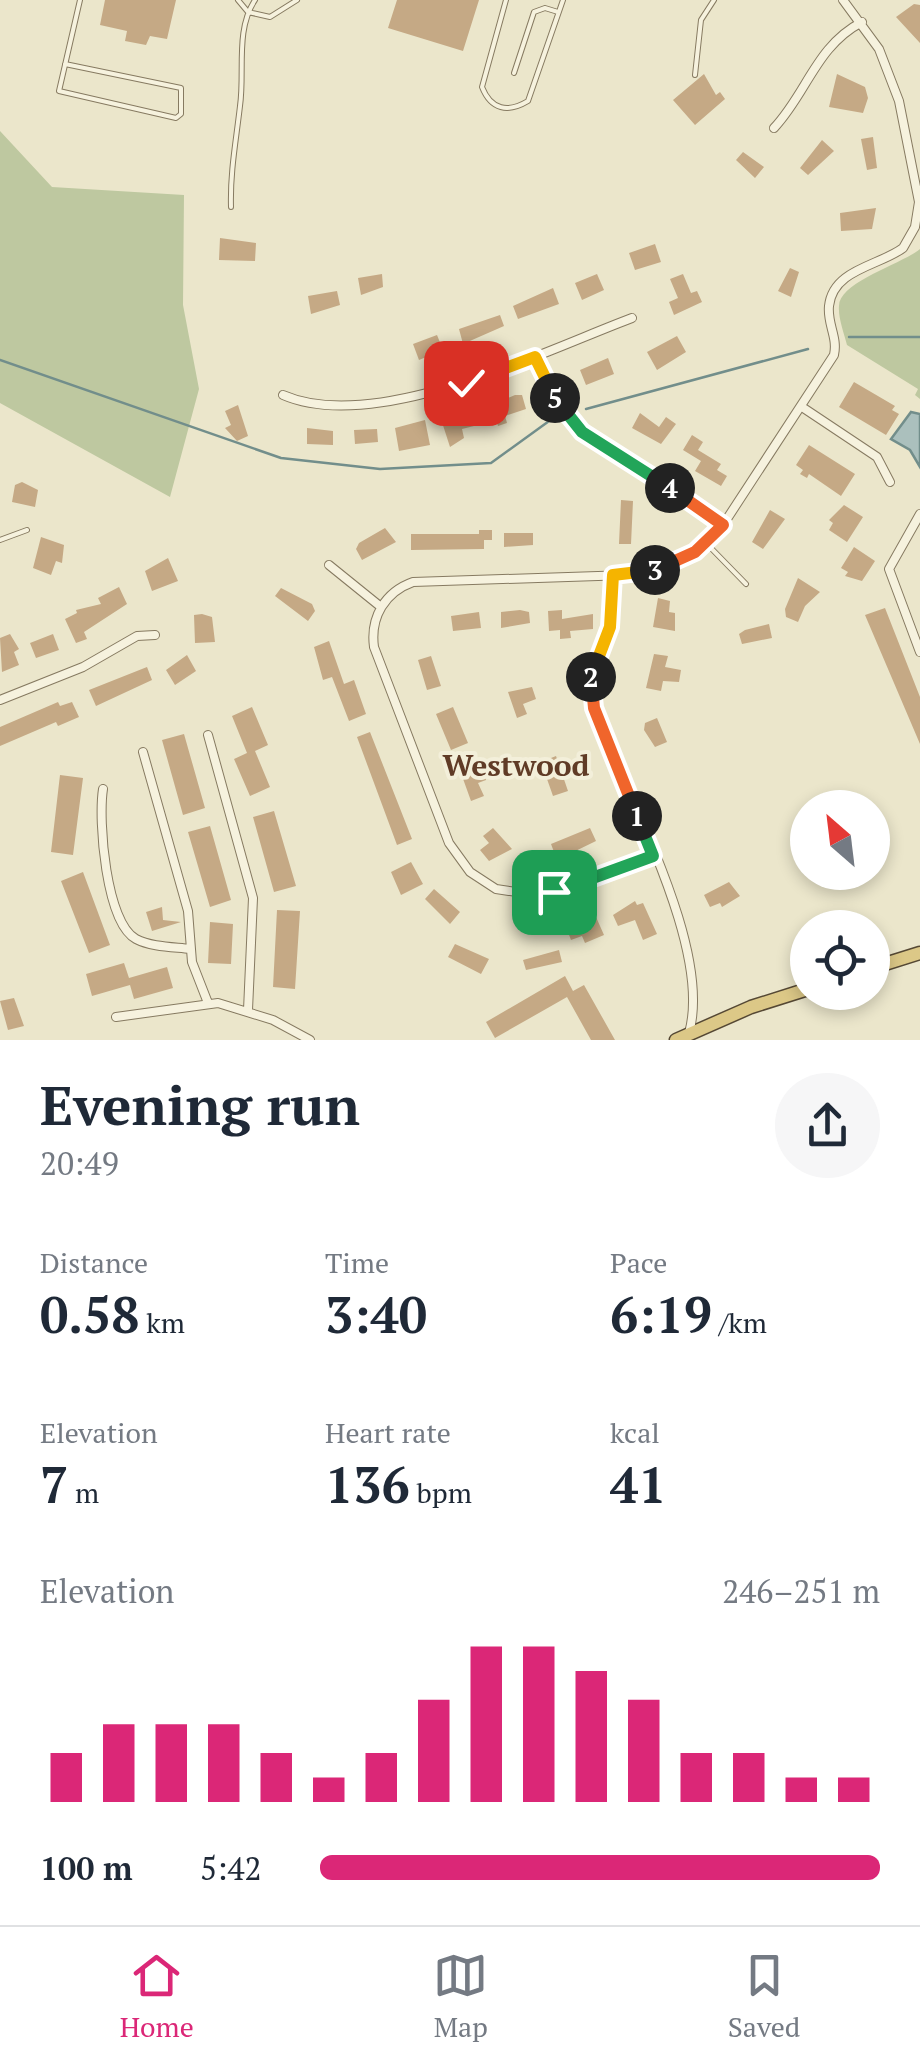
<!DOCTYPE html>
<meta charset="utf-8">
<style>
body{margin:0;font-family:"PT Serif",serif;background:#f6f6f7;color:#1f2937;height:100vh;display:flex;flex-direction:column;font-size:38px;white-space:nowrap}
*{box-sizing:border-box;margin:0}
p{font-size:32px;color:#747a83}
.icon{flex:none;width:55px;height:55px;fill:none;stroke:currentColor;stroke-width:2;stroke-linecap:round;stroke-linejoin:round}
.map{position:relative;height:1040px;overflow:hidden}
.details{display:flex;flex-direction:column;background:#fff;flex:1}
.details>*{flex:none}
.needle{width:65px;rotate:332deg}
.fabs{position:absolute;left:790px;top:790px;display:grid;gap:20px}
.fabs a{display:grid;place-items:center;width:100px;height:100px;border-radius:50%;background:#fff;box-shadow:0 5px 15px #0003;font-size:50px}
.pin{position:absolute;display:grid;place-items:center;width:85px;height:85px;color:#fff;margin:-42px;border-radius:20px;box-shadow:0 5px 15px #0006}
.km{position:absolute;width:50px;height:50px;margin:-25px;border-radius:50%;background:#222;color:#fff;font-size:28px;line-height:50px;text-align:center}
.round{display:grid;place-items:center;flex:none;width:105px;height:105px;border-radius:52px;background:#f6f6f7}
.head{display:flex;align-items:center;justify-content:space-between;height:170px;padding:0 40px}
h1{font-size:55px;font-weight:600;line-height:75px}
.metrics{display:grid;grid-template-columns:repeat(3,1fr);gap:15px;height:170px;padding:10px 40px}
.metrics div{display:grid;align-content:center}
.metrics b{font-size:50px;font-weight:600}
.metrics small{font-size:28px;font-weight:400}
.metrics p{font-size:28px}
.chart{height:280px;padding:20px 40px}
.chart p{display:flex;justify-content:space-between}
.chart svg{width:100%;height:180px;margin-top:10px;stroke:#db2777;stroke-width:6}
ul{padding:0 40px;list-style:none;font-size:32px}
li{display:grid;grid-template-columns:160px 120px 1fr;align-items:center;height:75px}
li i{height:25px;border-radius:12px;background:#db2777}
.menu{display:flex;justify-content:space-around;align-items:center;height:140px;border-top:2px solid #e0e1e3;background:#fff;font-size:28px;color:#747a83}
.menu a{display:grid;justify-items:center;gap:5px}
.menu .on{color:#db2777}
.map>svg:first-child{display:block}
.green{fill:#bec8a0}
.water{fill:#abc0bd;stroke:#728e8b;stroke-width:2.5}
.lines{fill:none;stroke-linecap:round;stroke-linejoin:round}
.stream{stroke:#728e8b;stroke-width:2.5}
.building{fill:#c5a985}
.service-casing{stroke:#867a61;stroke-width:6}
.minor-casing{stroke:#867a61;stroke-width:10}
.trunk-casing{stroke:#554834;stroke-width:15}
.service{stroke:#f6f2de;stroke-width:4}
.minor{stroke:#f6f2de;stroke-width:8}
.trunk{stroke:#dcc887;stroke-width:12}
.split-1-casing{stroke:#fff;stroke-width:20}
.split-2-casing{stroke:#fff;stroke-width:20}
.split-3-casing{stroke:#fff;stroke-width:20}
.split-4-casing{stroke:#fff;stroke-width:20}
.split-5-casing{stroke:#fff;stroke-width:20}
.split-6-casing{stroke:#fff;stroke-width:20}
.split-1{stroke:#22a559;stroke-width:12}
.split-2{stroke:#f0652b;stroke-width:12}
.split-3{stroke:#f5b400;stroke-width:12}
.split-4{stroke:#f0652b;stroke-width:12}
.split-5{stroke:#22a559;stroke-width:12}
.split-6{stroke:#f5b400;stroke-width:12}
.labels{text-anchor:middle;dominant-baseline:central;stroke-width:8;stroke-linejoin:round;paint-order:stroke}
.neighbourhood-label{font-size:30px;font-weight:bold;fill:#603b26;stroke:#f3efda}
</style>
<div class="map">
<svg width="920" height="1040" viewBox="0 0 920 1040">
<rect width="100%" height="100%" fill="#ebe6cb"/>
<path class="green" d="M0,131L52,187L184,195L183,305L199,389L170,497L0,403Z
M920,249V399L915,395L918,389L847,345C844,333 838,318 839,306C839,282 902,264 920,249Z"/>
<path class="water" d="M911,412L920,414V467L910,450L891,439Z"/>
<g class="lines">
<path class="stream" d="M849,337H920
M0,360L281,458L380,469L491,463L556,416
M586,409L808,349"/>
</g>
<path class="building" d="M105,0H176L167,39L150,36L146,45L125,41L127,31L100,25Z
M397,0H479L463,51L388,28Z
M914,4L920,5V43L896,17Z
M704,74L716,95L720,92L725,99L695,125L673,100Z
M837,74L865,87L868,98L863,113L829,107Z
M873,137L877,168L867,170L861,139Z
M822,140L834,151L808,175L800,168Z
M743,152L764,167L755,178L736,160Z
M876,208L872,229L841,231L840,213Z
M220,238L256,243L255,261L219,260Z
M655,244L661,262L635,270L629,253Z
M790,268L799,272L791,297L778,291Z
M382,274L383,287L361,295L358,278Z
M597,274L604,290L582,300L575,283Z
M683,274L691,293L697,291L702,302L674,315L669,302L678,298L670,279Z
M553,288L559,304L518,319L513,306Z
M337,291L340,305L311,314L308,296Z
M500,315L504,326L463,344L459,329Z
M437,335L443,350L419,360L413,344Z
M677,336L686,352L657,370L647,352Z
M608,358L614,374L586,385L580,370Z
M854,382L895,406L892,410L899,414L886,435L839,407Z
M515,395H522L526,409L505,416L507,423L498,426L491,405Z
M238,405L248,436L237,441L225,428L231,425L225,411Z
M471,412L474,426L462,429L464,438L450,447L441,419Z
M640,413L659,427L666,417L676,424L661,444L632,428Z
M425,420L430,445L399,451L395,428Z
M307,428L333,431V445L307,444Z
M377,429L378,442L355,444L354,430Z
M692,435L703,442L698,450L721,464L717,470L727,476L721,486L695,471L701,461L683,450Z
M809,445L855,474L841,496L809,474L807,478L800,474L803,470L796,465Z
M22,482L38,490L35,507L12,502L15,485Z
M621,500L633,501L631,544H619Z
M844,505L863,517L847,542L829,530L833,523L829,520Z
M770,510L785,519L763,549L752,542Z
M385,528L396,542L362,560L356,549L359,543Z
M479,530H492V540H484V549L411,550V534H479Z
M504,533H533V545L504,547Z
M41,537L64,545L62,563L56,561L51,575L33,568Z
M854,547L875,561L862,581L845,576L848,572L841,568Z
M168,558L178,581L152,591L145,571Z
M798,578L820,592L805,606L798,622L786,617L785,609Z
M119,587L127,604L84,632L87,639L76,643L65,619L77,613L76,610L101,604L98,598Z
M281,588L312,604L315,611L308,621L275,596Z
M658,598L670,601L669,612L675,613V631L653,627Z
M885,608L920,697V744L865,615Z
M520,610L529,612L530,623L501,628V612Z
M562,610V619L593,614V629L570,631L571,638L560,639V630L549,631L548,611Z
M479,612L481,628L453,631L451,616Z
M202,614L212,617L215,642L195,643L194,615Z
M769,624L772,638L742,644L739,634L745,630Z
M10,634L19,649L14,652L19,665L2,672L0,638Z
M53,634L59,650L36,658L30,643Z
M329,641L344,684L354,680L366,714L349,721L332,677L323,680L314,647Z
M654,654L668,656L665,667L681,670L679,682L663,681L661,691L646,688Z
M187,655L196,671L175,685L166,670Z
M431,656L441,686L427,690L418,660Z
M147,667L152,680L96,706L89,690Z
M532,687L536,699L523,704L527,714L517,718L508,692Z
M58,702L60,706L72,702L79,717L58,726L56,722L0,746V727Z
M252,707L268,745L255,751L270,787L250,796L234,759L247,753L232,716Z
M453,707L468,743L451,750L436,714Z
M657,718L667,742L655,747L644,730L645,723Z
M370,732L412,839L397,845L357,737Z
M184,734L205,808L183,815L162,740Z
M556,756L568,791L553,796L541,762Z
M482,767L486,780L478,783L484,796L471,801L462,776Z
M60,775L83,778L73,855L51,852Z
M274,811L296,886L274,892L253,817Z
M210,826L231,900L210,907L188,832Z
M493,828L512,849L489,861L480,850L489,843L483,836Z
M590,828L596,841L557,860L551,844Z
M411,862L423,884L401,895L391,872Z
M83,872L110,945L89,953L61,881Z
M729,882L740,896L722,907L720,903L710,907L704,895Z
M434,889L460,912L450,924L425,899Z
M635,901L637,905L643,903L657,934L643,940L635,920L618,926L613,915Z
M162,907L163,920L181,922L152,931L146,912Z
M277,910L300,911L295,989L273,987Z
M596,917L604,935L585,943L582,936L571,940L566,927Z
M210,922L233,924L231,964L208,963Z
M455,944L489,959L481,974L448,957Z
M559,950L562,962L526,970L523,960Z
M124,963L129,978L167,967L173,988L134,999L130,985L92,996L86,974Z
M565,976L573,991L584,985L615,1040H591L567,997L495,1038L486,1022Z
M14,998L24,1026L8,1030L0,1001Z"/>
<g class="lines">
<g class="service-casing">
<path id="service" d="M238,0L248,12L270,17L297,0
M506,0L482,87C491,110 508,113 528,101L563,0
M65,64L181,88V114L176,118L59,91L80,0
M514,73L534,12L545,8L558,12
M695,75L701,20L714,0
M231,207C230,172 236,141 240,106C245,72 235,30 255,0
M0,540L27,530
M707,544L746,584"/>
</g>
<g class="minor-casing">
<path id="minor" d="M774,128C807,93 816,46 862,22
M535,357L557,401L582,432L723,525
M283,395C375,435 544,351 632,318
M802,407L877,457L890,482
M920,514L889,569L920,652
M329,565L381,607
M613,575L611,627L591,677L590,695C618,783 714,944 689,1033
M0,700L83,667L137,636L155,635
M208,735L253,898L248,1010
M143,752L188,911L192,962L208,1003
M103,789C98,821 106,923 136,939C151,947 174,947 190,949
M653,857L536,895L496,889L470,872L449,843L374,647C370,617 385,592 413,582L628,575L658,569L695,552L723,525L834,355C838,337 827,324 829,306C833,269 879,266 903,248L915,227L919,202L899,101L879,49L843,0
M116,1017L218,1003L273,1020L310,1040"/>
</g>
<g class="trunk-casing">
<path id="trunk" d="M872,968L920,953
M676,1040L751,1007L808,989"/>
</g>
<use href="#service" class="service"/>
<use href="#minor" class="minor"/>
<use href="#trunk" class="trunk"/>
</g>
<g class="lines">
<g class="split-1-casing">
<path id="split-1" d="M554,892L653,856L637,816"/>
</g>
<g class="split-2-casing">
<path id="split-2" d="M591,677L594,708L637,816"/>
</g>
<g class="split-3-casing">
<path id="split-3" d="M591,677L610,627L613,575L655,570"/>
</g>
<g class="split-4-casing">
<path id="split-4" d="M655,570L695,552L723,525L670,488"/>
</g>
<g class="split-5-casing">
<path id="split-5" d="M555,398L582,432L670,488"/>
</g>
<g class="split-6-casing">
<path id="split-6" d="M466,383L535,357L555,398"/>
</g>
<use href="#split-1" class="split-1"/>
<use href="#split-2" class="split-2"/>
<use href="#split-3" class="split-3"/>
<use href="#split-4" class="split-4"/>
<use href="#split-5" class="split-5"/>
<use href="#split-6" class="split-6"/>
</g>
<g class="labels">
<g class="neighbourhood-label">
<text x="516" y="765">Westwood</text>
</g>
</g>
</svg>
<div class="fabs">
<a><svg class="needle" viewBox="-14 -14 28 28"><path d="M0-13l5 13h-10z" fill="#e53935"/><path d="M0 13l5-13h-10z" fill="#747a83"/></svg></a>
<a><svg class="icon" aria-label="locate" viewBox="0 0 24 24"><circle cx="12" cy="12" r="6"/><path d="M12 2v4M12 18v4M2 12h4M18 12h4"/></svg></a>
</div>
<div class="pin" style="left:554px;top:892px;background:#1e9e55"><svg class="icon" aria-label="arrive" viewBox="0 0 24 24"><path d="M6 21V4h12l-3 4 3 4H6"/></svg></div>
<div class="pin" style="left:466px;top:383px;background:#d93025"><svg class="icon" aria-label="check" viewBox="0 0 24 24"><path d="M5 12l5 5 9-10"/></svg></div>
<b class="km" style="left:637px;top:816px">1</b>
<b class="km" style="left:591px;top:677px">2</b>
<b class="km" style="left:655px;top:570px">3</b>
<b class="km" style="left:670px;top:488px">4</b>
<b class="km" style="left:555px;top:398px">5</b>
</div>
<section class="details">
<div class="head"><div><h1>Evening run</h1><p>20:49</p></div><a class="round"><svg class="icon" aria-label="share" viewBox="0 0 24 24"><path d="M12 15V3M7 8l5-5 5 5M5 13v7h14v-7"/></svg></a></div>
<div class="metrics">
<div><p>Distance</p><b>0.58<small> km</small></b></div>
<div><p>Time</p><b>3:40</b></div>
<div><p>Pace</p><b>6:19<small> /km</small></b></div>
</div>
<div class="metrics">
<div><p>Elevation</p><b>7<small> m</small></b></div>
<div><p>Heart rate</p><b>136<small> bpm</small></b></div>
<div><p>kcal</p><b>41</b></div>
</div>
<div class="chart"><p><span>Elevation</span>246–251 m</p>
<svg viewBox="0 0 160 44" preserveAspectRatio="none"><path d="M5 44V32M15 44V25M25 44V25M35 44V25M45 44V32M55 44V38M65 44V32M75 44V19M85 44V6M95 44V6M105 44V12M115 44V19M125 44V32M135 44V32M145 44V38M155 44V38"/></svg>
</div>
<ul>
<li><b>100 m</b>5:42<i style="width:100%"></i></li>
</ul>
</section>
<nav class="menu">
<a class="on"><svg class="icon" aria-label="home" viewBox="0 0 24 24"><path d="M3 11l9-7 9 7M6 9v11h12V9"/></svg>Home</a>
<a><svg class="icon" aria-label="map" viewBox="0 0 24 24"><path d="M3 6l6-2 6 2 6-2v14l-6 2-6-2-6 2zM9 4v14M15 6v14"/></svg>Map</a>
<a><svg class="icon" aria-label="saved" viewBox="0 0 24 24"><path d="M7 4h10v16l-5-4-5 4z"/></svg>Saved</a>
</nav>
